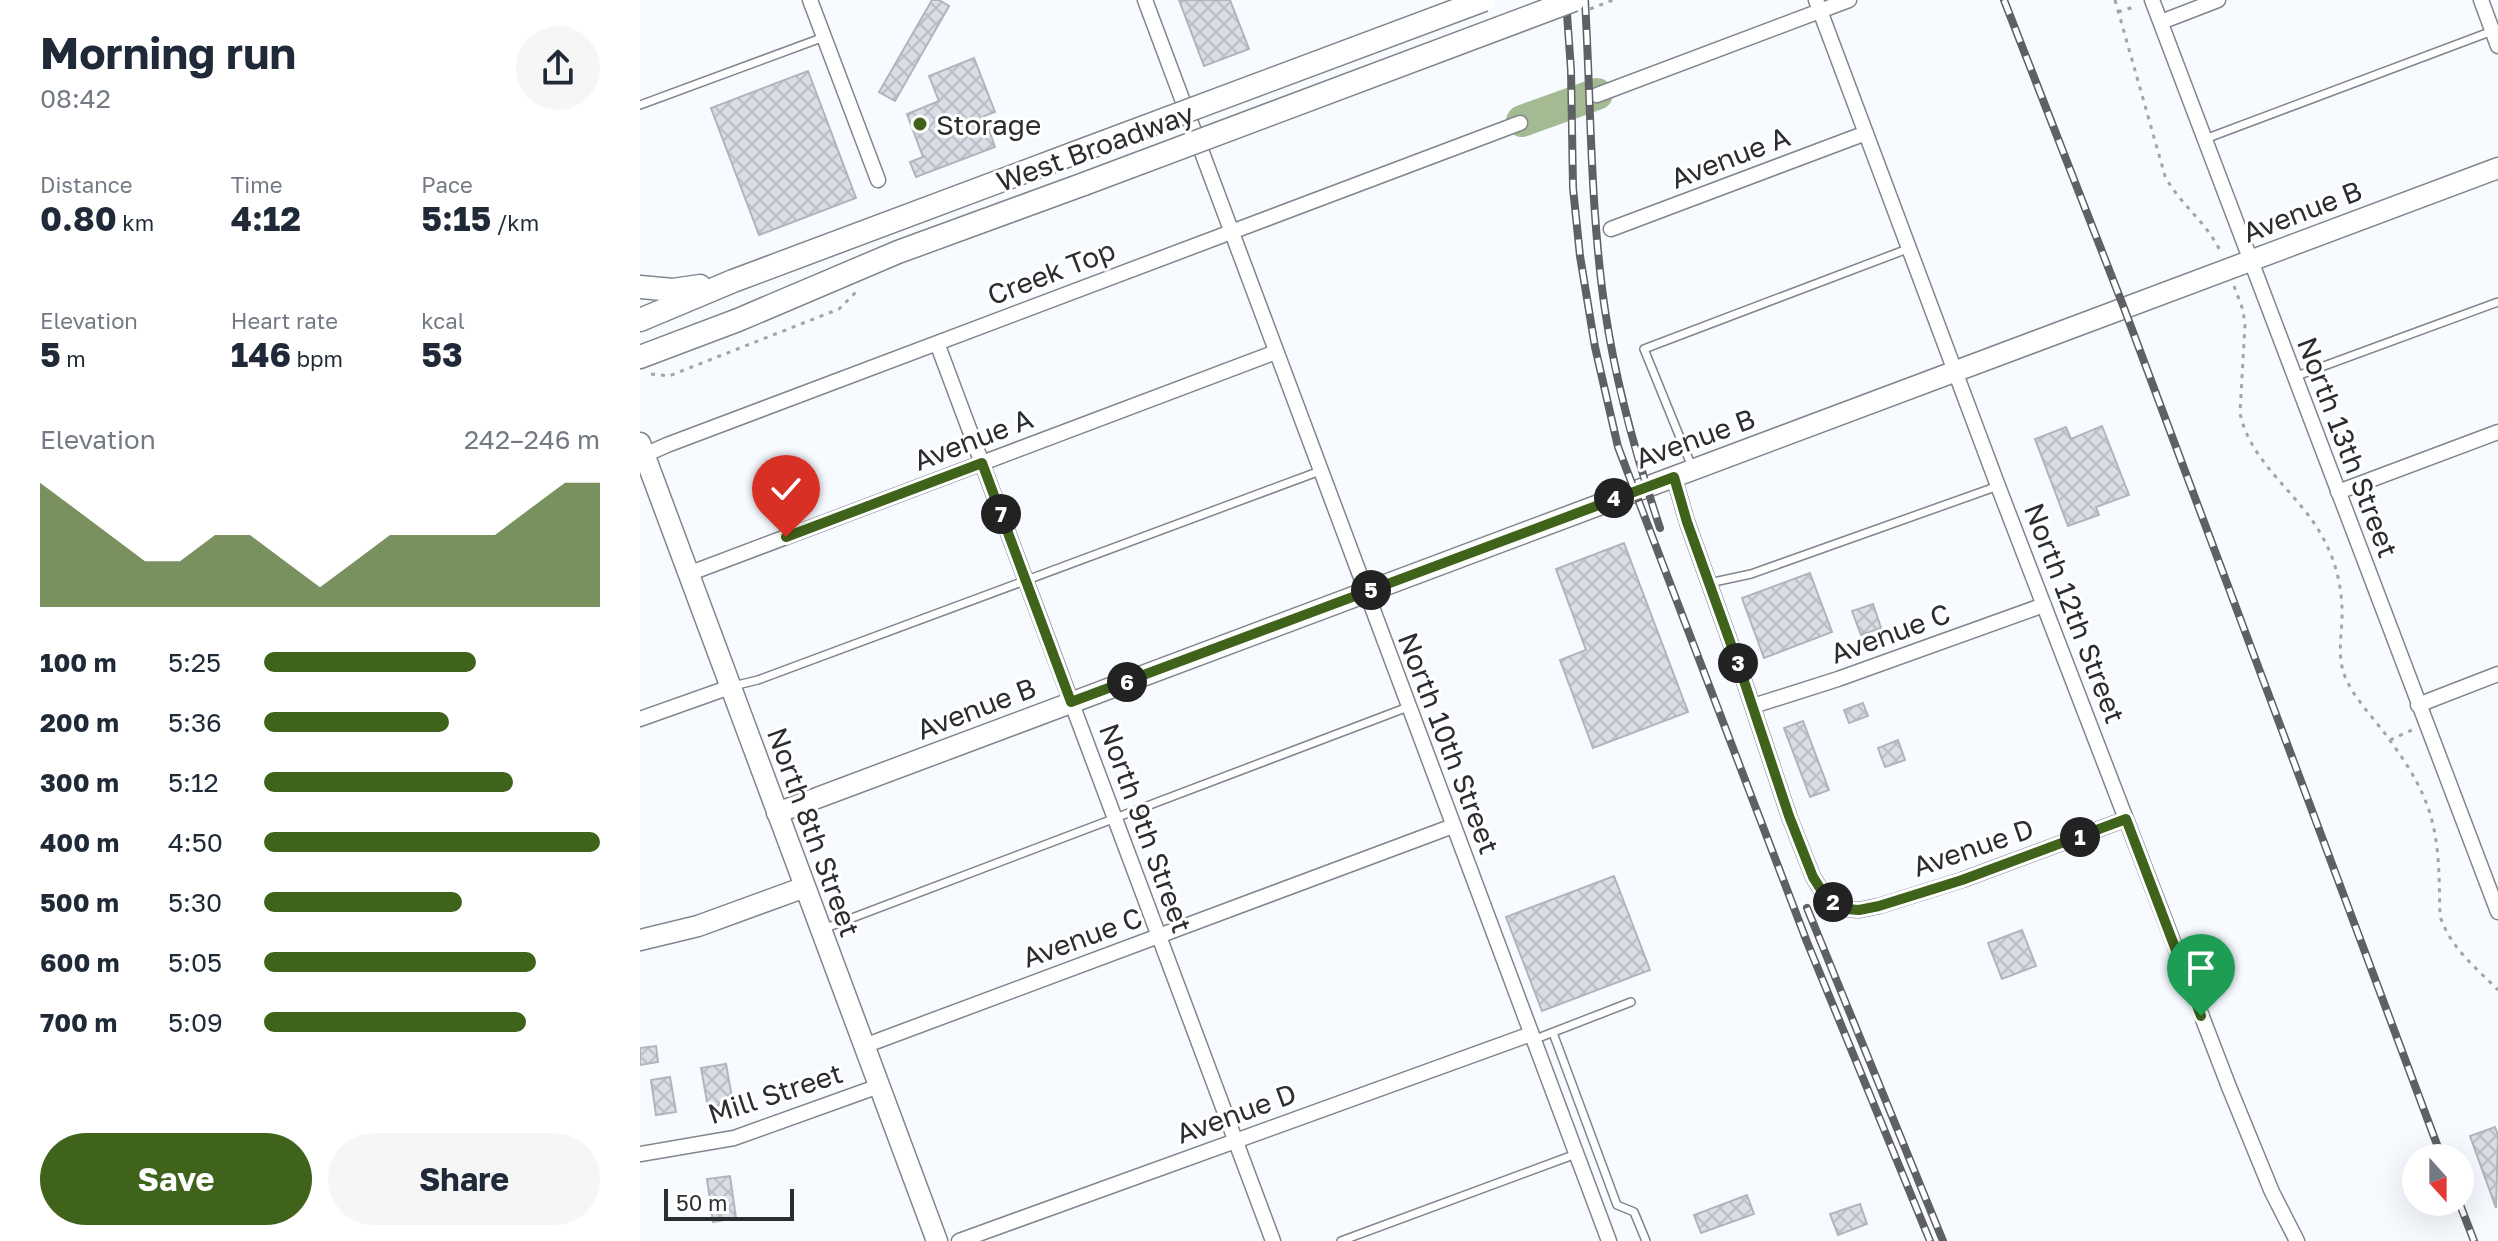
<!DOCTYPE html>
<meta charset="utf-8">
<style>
body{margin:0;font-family:"Golos Text",sans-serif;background:#f6f6f7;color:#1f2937;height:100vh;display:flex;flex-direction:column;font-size:30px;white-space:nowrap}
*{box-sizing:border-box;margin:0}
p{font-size:26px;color:#747a83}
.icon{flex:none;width:44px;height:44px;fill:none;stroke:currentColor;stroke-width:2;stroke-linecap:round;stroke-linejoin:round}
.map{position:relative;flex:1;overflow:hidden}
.panel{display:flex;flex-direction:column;background:#fff;width:640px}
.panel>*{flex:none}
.needle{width:52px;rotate:159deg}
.controls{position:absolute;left:1762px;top:1144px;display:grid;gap:16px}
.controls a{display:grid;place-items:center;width:72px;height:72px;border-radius:50%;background:#fff;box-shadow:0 8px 32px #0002;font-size:40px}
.scale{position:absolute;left:24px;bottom:20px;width:130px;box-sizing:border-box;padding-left:8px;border:4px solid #2b2d30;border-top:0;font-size:22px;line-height:28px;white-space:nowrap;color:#2b2d30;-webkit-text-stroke:6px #fff;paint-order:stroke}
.pin{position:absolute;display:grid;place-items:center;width:68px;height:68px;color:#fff;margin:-82px -34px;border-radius:50% 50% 50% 0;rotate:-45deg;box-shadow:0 0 8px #0007}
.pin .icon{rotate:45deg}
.km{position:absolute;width:40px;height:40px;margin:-20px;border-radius:50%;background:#222;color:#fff;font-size:22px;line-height:40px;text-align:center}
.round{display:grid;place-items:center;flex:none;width:84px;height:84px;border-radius:42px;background:#f6f6f7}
.head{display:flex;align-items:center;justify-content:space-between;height:136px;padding:0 40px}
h1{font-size:44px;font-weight:700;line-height:60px}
.metrics{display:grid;grid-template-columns:repeat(3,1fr);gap:12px;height:136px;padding:8px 40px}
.metrics div{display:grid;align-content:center}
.metrics b{font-size:34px;font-weight:700}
.metrics small{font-size:22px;font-weight:400}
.metrics p{font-size:22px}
.chart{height:224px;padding:16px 40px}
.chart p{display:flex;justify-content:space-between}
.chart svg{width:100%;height:144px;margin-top:8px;fill:#40631b;opacity:.7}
.primary-button{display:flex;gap:16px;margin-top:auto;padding:16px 40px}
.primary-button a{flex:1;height:92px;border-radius:48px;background:#40631b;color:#fff;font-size:32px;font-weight:700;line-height:92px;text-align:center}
.primary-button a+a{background:#f6f6f7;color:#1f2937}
ul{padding:0 40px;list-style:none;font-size:26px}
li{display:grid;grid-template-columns:128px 96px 1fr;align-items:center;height:60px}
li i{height:20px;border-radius:10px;background:#40631b}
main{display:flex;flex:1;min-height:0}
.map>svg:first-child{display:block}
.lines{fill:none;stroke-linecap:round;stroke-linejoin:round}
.river{stroke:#a4ba93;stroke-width:32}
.building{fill:url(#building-cross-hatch);stroke:#b0b5bc;stroke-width:2}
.lane-casing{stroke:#81868d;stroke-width:10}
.street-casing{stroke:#81868d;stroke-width:17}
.secondary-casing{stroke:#81868d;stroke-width:23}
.primary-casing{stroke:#81868d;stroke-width:25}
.path{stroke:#a1a4a8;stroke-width:3;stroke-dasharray:4 6;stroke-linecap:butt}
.lane{stroke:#fff;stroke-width:7}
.street{stroke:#fff;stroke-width:14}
.secondary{stroke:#fff;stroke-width:20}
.primary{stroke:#fff;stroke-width:22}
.rail-casing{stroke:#5e6064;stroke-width:8}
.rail{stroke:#fff;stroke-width:5;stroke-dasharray:15;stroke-linecap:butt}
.primary-bridge-casing{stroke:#81868d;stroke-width:25;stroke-linecap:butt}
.path-bridge{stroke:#a1a4a8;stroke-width:3;stroke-dasharray:4 6;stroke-linecap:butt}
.primary-bridge{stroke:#fff;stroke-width:22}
.route-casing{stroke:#fff;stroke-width:16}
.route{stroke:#40631b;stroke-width:10}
.poi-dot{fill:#40631b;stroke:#fff;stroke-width:3}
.labels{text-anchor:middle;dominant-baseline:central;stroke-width:6;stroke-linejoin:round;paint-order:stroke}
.poi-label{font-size:28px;fill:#2b2d30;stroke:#fff;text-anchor:start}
.street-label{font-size:28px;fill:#2b2d30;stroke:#fff}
</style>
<main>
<section class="panel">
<div class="head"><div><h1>Morning run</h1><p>08:42</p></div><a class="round"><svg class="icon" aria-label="share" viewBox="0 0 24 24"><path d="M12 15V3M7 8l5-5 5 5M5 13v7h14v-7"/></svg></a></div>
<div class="metrics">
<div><p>Distance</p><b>0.80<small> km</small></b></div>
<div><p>Time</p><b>4:12</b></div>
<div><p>Pace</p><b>5:15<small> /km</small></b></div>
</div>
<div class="metrics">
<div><p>Elevation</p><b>5<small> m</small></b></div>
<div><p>Heart rate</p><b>146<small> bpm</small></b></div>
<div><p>kcal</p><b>53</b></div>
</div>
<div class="chart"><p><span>Elevation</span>242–246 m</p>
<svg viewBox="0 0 160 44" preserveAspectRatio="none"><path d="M0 44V6L10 14L20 22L30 30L40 30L50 22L60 22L70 30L80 38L90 30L100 22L110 22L120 22L130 22L140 14L150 6L160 6V44z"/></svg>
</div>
<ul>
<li><b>100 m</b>5:25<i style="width:63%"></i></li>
<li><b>200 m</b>5:36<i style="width:55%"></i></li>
<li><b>300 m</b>5:12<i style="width:74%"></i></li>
<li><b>400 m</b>4:50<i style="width:100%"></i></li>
<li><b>500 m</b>5:30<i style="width:59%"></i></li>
<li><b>600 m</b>5:05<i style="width:81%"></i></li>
<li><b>700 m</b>5:09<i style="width:78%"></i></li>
</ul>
<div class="primary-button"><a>Save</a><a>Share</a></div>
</section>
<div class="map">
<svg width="1858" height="1241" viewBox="0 0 1858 1241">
<defs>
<pattern id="building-cross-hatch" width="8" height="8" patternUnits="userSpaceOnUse" patternTransform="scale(2)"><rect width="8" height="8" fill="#d9dee6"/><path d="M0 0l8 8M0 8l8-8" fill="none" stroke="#babfc6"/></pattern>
</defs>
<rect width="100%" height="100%" fill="#f7faff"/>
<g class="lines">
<path class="river" d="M882,121L957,94"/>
</g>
<path class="building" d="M292,0H299L309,6L255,101L239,92Z
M539,0H590L609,49L564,66Z
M334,58L355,112L344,116L355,147L276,177L270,162L283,157L267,114L299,101L289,76Z
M168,71L216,198L119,235L71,108Z
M1462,426L1489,495L1456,507L1459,515L1428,526L1395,439L1426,427L1431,439Z
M984,543L1048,712L953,748L920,660L946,650L916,569Z
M1170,573L1192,632L1124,658L1102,598Z
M1233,604L1241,628L1221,635L1212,611Z
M1223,703L1228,716L1209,723L1204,710Z
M1163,721L1189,790L1170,797L1144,728Z
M1258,740L1265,760L1245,767L1238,748Z
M974,876L1010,970L902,1011L866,917Z
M1382,930L1396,966L1362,979L1348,943Z
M16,1046L18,1062L0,1065V1048Z
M86,1064L93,1103L68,1107L61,1068Z
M30,1077L36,1112L16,1115L11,1080Z
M1855,1127L1858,1135L1856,1208L1830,1136Z
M90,1176L96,1218L73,1222L67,1179Z
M1107,1195L1114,1214L1061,1233L1054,1215Z
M1220,1204L1227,1224L1198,1235L1190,1214Z"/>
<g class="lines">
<g class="lane-casing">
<path id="lane" d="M0,105L184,37
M1565,139L1855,30
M1654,377L1858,302
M1052,467L1004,349L1270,248
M1069,583L1111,574L1358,486
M93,686L118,680L680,471
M183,929L768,707
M913,1033L977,1205L994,1212L1006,1241
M893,1040L991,1002
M701,1241L936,1154"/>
</g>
<g class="street-casing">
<path id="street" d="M170,0L238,180
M505,0L969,1241
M1176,0L1358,486L1589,1087L1632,1192L1657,1241
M1512,0L1858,912
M1841,0L1858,46
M1521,22L1578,0
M957,95L1209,0
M971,229L1226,133
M297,343L633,1241
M0,457L27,445L880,123
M1034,477L1047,522L1101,672L1149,816L1173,877L1185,896L1206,909L1219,910L1239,906L1322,880L1486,819
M1698,492L1858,432
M48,574L636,352
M1778,705L1858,674
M1113,706L1198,679L1404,605
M0,719L90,687
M224,1046L813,826
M0,1154L94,1138L239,1086
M319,1241L891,1034"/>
</g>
<g class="secondary-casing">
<path id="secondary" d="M0,443L297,1241
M137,813L1858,168
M0,940L58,926L165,887"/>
</g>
<g class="primary-casing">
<path id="primary" d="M0,287L33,290L60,286
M0,320L93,281L432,154
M0,357L98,320L258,252L444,184"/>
</g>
<path class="path" d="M1475,0L1525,176C1540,205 1568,223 1581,253
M1478,12L1497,6
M1594,286L1603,310L1605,325L1600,413C1610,463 1660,494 1683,538C1697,563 1703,592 1702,620C1701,638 1698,656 1704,674C1713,698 1734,718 1749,739C1768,765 1786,793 1793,825C1800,854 1799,886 1800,916C1810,947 1835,967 1858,990
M11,374L29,376L199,309L216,292
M1750,740L1772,730"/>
<use href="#lane" class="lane"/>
<use href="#street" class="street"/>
<use href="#secondary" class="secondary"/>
<use href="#primary" class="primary"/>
<g class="rail-casing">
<path id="rail" d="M926,0L931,70L933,188L940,256L955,347L978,447L1167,942L1290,1241
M945,0C951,103 950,208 965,310C976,385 996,456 1020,528
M1364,0L1484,308L1802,1158
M1167,908L1303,1241
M1819,1202L1834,1241"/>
</g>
<use href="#rail" class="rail"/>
<g class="primary-bridge-casing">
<path id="primary-bridge" d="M432,154L844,0
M444,184L934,0"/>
</g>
<path class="path-bridge" d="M950,9L973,0"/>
<use href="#primary-bridge" class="primary-bridge"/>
</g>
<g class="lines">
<g class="route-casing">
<path id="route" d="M146,537L342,463L431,702L1034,477L1047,522L1101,672L1149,816L1173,877L1185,896L1206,909L1219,910L1239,906L1322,880L1486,819L1561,1016"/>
</g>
<use href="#route" class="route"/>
</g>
<circle class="poi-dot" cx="280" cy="124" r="8"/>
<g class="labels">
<g class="poi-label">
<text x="296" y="124">Storage</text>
</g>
<g class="street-label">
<text transform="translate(455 147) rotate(-20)">West Broadway</text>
<text transform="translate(1090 157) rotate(-21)">Avenue A</text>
<text transform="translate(1662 211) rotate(-21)">Avenue B</text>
<text transform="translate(411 272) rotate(-21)">Creek Top</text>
<text transform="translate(1055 438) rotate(-20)">Avenue B</text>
<text transform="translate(333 439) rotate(-21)">Avenue A</text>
<text transform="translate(1708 447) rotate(69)">North 13th Street</text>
<text transform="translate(1435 613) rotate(69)">North 12th Street</text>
<text transform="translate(1250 633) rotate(-20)">Avenue C</text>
<text transform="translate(336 708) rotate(-21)">Avenue B</text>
<text transform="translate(809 743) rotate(69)">North 10th Street</text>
<text transform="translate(506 828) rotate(70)">North 9th Street</text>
<text transform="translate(174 832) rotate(70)">North 8th Street</text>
<text transform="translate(1333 847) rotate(-19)">Avenue D</text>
<text transform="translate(442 937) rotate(-20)">Avenue C</text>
<text transform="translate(135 1093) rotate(-18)">Mill Street</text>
<text transform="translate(596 1113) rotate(-20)">Avenue D</text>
</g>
</g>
</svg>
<div class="controls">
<a><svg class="needle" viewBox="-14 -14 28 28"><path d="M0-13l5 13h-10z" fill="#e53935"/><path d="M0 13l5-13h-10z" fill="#747a83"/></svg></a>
</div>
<div class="scale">50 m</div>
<div class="pin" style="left:1561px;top:1016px;background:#1e9e55"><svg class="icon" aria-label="arrive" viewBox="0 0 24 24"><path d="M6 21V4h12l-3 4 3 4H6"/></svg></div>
<div class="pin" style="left:146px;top:537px;background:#d93025"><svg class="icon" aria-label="check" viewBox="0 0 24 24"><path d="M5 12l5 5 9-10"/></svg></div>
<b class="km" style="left:1440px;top:837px">1</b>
<b class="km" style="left:1193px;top:902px">2</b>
<b class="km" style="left:1098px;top:663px">3</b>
<b class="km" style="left:974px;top:498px">4</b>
<b class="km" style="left:731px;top:590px">5</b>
<b class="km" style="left:487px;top:682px">6</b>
<b class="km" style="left:361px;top:514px">7</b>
</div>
</main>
